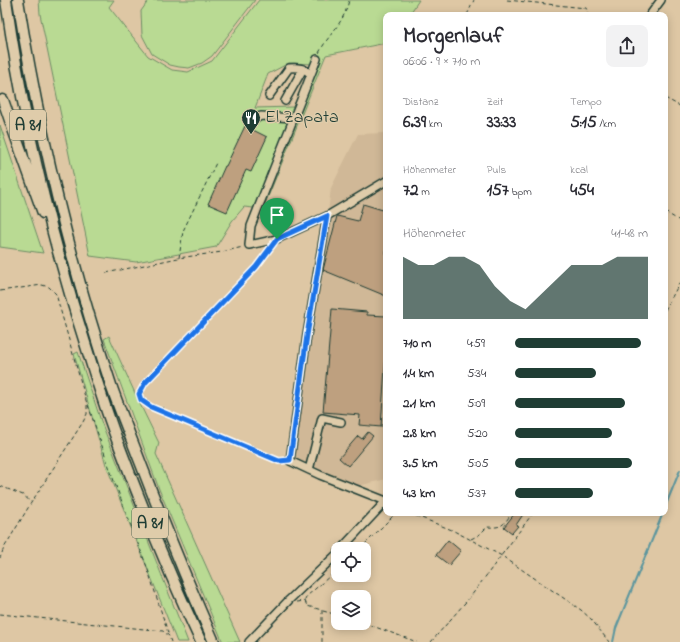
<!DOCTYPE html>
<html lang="de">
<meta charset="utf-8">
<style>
body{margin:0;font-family:"Indie Flower",sans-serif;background:#f2f2f3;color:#2b2b33;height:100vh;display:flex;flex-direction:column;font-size:15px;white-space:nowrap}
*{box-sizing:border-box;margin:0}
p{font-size:13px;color:#7c7c81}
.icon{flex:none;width:22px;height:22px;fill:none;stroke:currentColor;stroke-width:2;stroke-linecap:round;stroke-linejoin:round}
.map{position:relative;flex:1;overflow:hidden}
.panel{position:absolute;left:383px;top:12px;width:285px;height:504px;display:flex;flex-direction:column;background:#fff;border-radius:8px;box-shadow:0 2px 10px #0003}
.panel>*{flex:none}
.tools{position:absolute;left:331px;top:542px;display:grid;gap:8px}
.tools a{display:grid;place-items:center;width:40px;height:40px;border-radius:8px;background:#fff;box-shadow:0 2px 10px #0003;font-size:20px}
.pin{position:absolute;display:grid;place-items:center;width:34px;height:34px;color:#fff;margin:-41px -17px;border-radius:50% 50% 50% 0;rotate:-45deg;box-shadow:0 0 4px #0007}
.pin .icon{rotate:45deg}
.round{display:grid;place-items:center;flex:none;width:42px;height:42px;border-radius:8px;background:#f2f2f3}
.head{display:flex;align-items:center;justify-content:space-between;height:68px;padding:0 20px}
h1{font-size:22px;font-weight:700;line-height:30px}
.stats{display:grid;grid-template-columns:repeat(3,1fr);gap:6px;height:68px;padding:4px 20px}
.stats div{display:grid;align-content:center}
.stats b{font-size:17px;font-weight:700}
.stats small{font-size:11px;font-weight:400}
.stats p{font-size:11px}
.chart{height:112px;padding:8px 20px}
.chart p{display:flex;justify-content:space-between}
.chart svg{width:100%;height:72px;margin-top:4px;fill:#1f3d34;opacity:.7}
ul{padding:0 20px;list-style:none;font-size:13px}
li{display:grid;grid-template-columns:64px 48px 1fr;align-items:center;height:30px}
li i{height:10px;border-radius:5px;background:#1f3d34}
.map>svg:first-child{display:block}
.built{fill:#d0b897}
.green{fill:#b9da93;stroke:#6c8c64;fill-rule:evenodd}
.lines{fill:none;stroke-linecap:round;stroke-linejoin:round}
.stream{stroke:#5c969e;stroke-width:2}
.building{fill:#bea07f;stroke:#1f3d34}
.minor-casing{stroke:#1f3d34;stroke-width:10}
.highway-casing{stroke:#1f3d34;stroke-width:13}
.path{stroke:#1f3d34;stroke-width:1;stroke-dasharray:4 3;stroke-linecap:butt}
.minor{stroke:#dfccaa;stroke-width:7}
.highway{stroke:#dfccaa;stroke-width:10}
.route-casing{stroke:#fff;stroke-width:8}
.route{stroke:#1a73e8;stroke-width:5}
.labels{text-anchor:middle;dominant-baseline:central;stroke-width:3;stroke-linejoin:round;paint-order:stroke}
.shield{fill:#dfccaa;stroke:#596857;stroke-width:1}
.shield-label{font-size:17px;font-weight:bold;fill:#1f3d34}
.poi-label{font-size:18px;fill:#1f3d34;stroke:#dfccaa;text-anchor:start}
</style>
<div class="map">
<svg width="680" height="642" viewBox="0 0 680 642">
<rect width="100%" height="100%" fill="#dec7a4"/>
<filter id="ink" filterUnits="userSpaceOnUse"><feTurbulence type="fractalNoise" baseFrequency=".025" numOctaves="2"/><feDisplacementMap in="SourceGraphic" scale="8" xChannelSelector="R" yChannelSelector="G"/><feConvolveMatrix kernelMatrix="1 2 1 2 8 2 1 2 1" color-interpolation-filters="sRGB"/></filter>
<g filter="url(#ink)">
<path class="built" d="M386,133V479L350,488L294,459L314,324L331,188L358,134Z"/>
<path class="green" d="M39,0H114L109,7L148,56L172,70L188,72L212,61L259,0H419L409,15H386V43L326,55L263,209L244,207L232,221L216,247L136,262L90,256L40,14ZM289,63L314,64L293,107L255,108L268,74Z
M149,0H255L212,56L202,63L189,68L179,67L170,65L152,54L142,35L141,11Z
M0,125L1,128L43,253L0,247Z
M109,336L139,402L159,443L156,454L240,642H223L221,638L159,489L104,339Z
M78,352L102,424L188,642H177L106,465L74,354Z"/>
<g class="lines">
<path class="stream" d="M665,507L680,470
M613,642L616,628L663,513"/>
</g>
<path class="building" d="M245,126L267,137L251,172L246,170L227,212L208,204L225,166H226Z
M363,204L386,211V296L323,270L337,216L358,221Z
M332,309L367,312V315L386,316V353L381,427L359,425L360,415L323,412Z
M368,432L373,436L348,466L339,458L358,436L362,439Z
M515,513H524L516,525L518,526L512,533L504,527Z
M448,540L461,551L449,565L436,555Z"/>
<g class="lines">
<g class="minor-casing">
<path id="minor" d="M650,15L661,0
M317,59L251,226L249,245L277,239L327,216L386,181
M269,96L289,68C298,67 304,68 311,74
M285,101L303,69
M249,122L261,116L293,118
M327,216L307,335L290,461L320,475L386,501
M309,470L322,418L341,422
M341,549L386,501
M249,642L289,600L338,553"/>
</g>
<g class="highway-casing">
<path id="highway" d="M6,0C23,121 52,242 90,359C99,388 108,417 119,445C144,512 171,578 201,642
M18,0C39,131 70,262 112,388C121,413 131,438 141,464C164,524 188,583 214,642
M3,100L14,132L43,213"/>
</g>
<path class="path" d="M507,0L586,8L588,12L587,15
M467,15L474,0
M319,53C329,33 344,24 349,0
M665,98L680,106
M665,212L680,221
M270,248L256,267L145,383L139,394L141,400L151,407L279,461H283
M179,258L183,231L216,163
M106,273L178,258L222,252L243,247
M0,291L42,285L49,287L56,294L87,404V414L83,422L31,503L4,548L0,558
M665,310L680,282
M88,405L114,481L147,567L169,636
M161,410L163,407
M0,486L23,495L31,502
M409,513L452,530L502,556L581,610L592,620L609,642
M471,539L479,535L487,527C503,528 503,525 512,513
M360,549L396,513
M305,600L307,596L338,569
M305,601L307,606L322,610V642
M297,602L305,601
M323,611L338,615
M0,614L163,631L169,636L171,642
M364,623L417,642
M431,642L471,596L533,513"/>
<use href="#minor" class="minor"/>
<use href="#highway" class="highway"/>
</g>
</g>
<g class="lines" filter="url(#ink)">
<g class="route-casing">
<path id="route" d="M327,216L307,335L290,460L279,461L151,407L141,400L139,394L145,383L256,267L277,239Z"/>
</g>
<use href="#route" class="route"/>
</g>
<defs>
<g id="restaurant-pin" transform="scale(1)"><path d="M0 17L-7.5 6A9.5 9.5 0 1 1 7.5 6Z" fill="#1f3d34" stroke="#dfccaa"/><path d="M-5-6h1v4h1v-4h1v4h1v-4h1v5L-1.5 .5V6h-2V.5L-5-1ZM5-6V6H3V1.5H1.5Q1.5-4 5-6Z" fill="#fff"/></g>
</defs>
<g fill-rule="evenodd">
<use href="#restaurant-pin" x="251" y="118"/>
</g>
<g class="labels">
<g class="shield">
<rect x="10" y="110" width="36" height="30" rx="3"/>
<rect x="132" y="508" width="36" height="30" rx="3"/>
</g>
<g class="shield-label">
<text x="28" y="125">A 81</text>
<text x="150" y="523">A 81</text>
</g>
<g class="poi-label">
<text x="265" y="118">El Zapata</text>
</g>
</g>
</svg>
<div class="tools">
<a><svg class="icon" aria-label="locate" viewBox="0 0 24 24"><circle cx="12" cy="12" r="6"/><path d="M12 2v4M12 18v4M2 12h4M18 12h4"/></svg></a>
<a><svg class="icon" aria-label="layers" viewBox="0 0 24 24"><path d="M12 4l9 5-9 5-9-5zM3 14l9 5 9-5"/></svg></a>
</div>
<div class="pin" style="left:277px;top:239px;background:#1e9e55"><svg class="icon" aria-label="arrive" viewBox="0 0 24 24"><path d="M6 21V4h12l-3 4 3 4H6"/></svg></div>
<section class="panel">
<div class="head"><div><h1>Morgenlauf</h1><p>06:06 · 9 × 710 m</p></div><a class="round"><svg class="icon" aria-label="share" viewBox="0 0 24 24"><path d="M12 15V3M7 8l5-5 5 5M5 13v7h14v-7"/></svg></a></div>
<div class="stats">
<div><p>Distanz</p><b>6.39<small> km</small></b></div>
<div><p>Zeit</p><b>33:33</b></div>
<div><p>Tempo</p><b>5:15<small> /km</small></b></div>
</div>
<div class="stats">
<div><p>Höhenmeter</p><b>72<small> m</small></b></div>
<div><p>Puls</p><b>157<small> bpm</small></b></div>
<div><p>kcal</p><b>454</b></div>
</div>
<div class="chart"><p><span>Höhenmeter</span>41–48 m</p>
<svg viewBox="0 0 160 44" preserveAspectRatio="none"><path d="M0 44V6L10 11L20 11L30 6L40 6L50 11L60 24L70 33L80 38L90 29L100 20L110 11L120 11L130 11L140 6L150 6L160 6V44z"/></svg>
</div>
<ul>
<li><b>710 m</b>4:59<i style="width:95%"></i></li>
<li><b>1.4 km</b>5:34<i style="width:61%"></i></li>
<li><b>2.1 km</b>5:09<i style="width:83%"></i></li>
<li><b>2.8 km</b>5:20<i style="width:73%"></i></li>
<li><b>3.5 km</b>5:05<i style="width:88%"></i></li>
<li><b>4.3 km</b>5:37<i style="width:59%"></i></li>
</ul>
</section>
</div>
